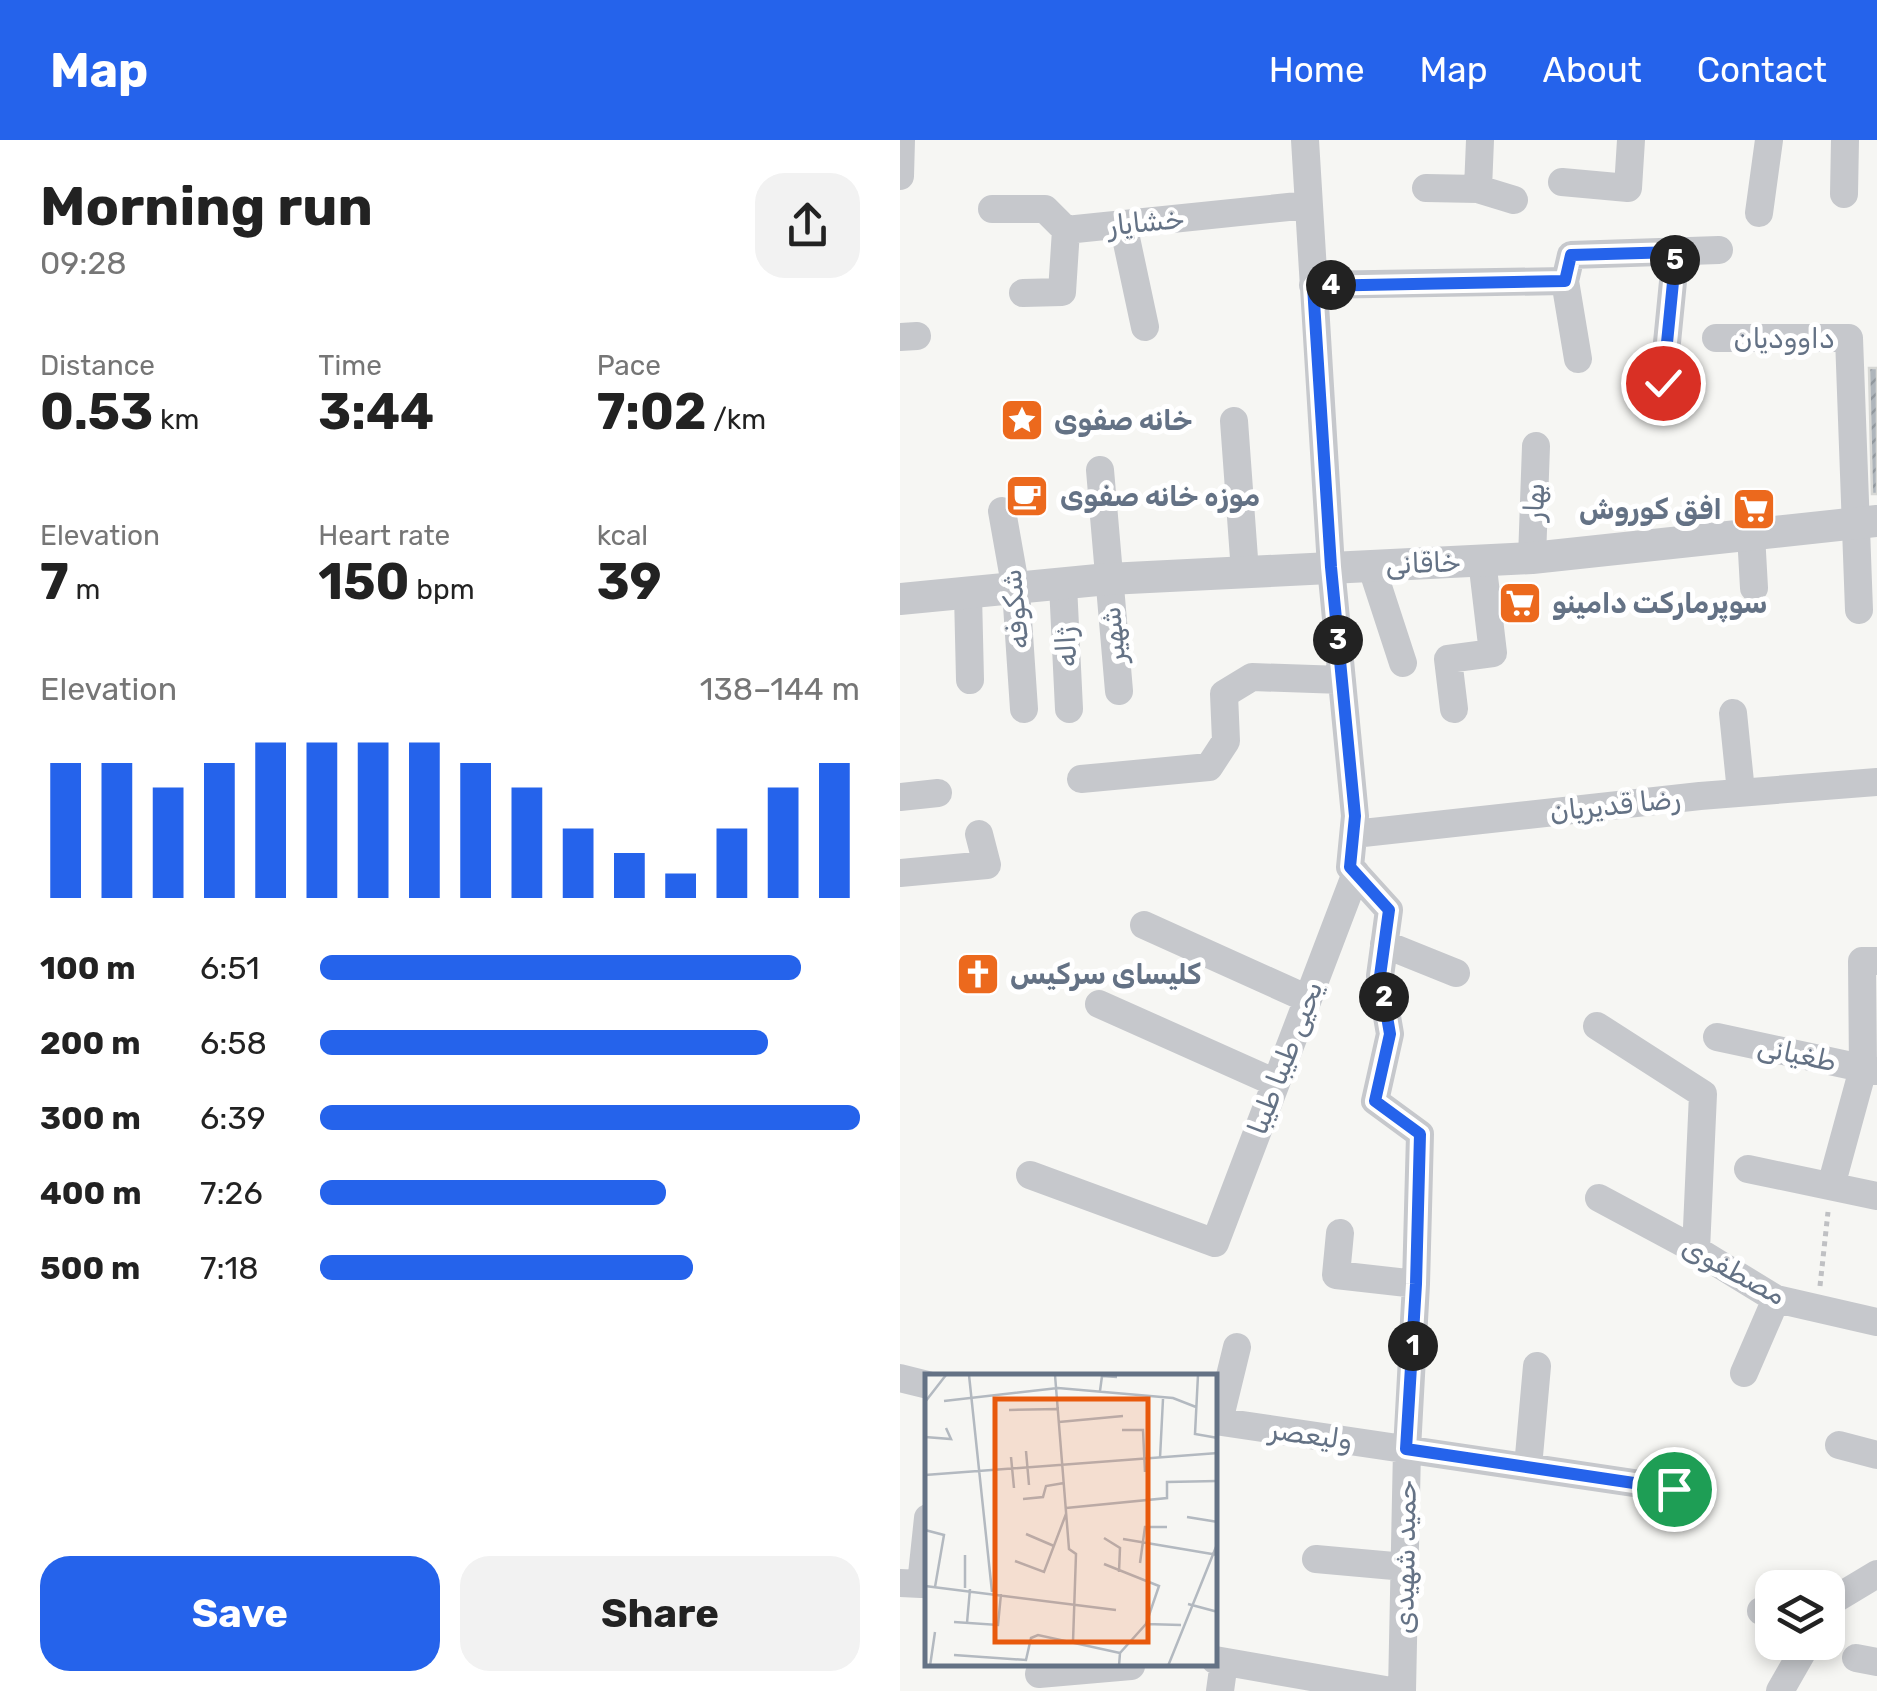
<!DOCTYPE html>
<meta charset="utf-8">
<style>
body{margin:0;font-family:Rubik,Cairo,sans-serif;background:#f2f2f2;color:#222;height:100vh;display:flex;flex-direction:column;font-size:38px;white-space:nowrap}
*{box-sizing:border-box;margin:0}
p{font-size:32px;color:#767676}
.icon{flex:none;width:55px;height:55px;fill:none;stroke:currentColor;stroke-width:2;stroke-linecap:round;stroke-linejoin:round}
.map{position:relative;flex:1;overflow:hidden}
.sheet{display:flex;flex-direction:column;background:#fff;width:900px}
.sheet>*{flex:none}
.tools{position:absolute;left:855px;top:1430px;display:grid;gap:20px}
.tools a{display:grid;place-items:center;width:90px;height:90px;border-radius:20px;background:#fff;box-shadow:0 5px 15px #0003;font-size:50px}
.pin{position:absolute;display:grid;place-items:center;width:85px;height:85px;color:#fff;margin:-42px;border:5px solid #fff;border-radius:50%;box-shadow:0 2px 10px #0007}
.km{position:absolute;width:50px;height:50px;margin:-25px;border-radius:50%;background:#222;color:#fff;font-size:28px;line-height:50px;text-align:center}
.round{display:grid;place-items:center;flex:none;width:105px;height:105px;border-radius:30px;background:#f2f2f2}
.summary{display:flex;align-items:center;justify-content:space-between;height:170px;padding:0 40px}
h1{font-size:55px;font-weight:700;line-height:75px}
.stats{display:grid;grid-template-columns:repeat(3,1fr);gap:15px;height:170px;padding:10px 40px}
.stats div{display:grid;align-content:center}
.stats b{font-size:50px;font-weight:700}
.stats small{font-size:28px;font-weight:400}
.stats p{font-size:28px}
.chart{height:280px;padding:20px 40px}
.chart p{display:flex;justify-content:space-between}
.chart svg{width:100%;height:180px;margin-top:10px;stroke:#2563eb;stroke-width:6}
.cta{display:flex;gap:20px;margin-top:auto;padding:20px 40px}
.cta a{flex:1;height:115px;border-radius:30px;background:#2563eb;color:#fff;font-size:40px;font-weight:700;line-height:115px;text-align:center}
.cta a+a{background:#f2f2f2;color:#222}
ul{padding:0 40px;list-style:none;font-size:32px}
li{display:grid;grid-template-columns:160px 120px 1fr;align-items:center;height:75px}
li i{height:25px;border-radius:12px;background:#2563eb}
header{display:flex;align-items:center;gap:60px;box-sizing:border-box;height:140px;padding:0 50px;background:#2563eb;color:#fff}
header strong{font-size:48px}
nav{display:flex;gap:55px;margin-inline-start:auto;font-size:35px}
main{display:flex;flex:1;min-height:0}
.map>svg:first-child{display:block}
.building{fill:url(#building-hatch);stroke:#d7d8d5;stroke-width:2.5}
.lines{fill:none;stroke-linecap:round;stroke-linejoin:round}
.path{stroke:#bfc0c3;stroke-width:5;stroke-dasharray:5 5;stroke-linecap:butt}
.minor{stroke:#c6c8cc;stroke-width:28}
.tertiary{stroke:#c6c8cc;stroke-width:32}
.route-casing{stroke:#fff;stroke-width:20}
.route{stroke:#2563eb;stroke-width:12}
.labels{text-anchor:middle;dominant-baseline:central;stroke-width:10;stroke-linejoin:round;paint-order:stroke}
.street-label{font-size:28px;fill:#647285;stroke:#fff}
.poi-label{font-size:28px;font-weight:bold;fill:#647285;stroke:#fff;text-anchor:start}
.inset-road{fill:none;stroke:#b3b9c0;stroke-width:2.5}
.view{fill:#e8590c;fill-opacity:0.15;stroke:#e8590c;stroke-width:5}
.inset-edge{fill:none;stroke:#647285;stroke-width:5}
</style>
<header>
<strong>Map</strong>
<nav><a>Home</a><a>Map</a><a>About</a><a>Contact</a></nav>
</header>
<main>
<section class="sheet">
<div class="summary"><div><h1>Morning run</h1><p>09:28</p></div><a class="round"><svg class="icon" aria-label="share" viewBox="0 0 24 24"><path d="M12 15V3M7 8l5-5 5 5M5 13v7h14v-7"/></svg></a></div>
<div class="stats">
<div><p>Distance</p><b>0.53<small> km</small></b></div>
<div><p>Time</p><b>3:44</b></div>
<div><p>Pace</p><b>7:02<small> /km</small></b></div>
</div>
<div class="stats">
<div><p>Elevation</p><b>7<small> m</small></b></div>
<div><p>Heart rate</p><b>150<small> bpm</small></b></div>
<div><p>kcal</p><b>39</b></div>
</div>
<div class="chart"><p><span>Elevation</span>138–144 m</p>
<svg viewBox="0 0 160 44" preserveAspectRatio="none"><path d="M5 44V11M15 44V11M25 44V17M35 44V11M45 44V6M55 44V6M65 44V6M75 44V6M85 44V11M95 44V17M105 44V27M115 44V33M125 44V38M135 44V27M145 44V17M155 44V11"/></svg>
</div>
<ul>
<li><b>100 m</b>6:51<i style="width:89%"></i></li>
<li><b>200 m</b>6:58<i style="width:83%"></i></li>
<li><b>300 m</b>6:39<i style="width:100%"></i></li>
<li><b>400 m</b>7:26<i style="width:64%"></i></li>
<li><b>500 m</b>7:18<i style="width:69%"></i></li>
</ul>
<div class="cta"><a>Save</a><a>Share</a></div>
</section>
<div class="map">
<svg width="977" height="1551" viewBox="0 0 977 1551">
<defs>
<pattern id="building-hatch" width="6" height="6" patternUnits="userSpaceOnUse" patternTransform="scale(2.5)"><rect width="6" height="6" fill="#aeb5bb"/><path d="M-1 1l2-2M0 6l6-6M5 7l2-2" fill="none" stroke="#91989e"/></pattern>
</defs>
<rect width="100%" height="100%" fill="#f6f6f3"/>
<path class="building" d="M969,228H977V354H972Z"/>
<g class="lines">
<path class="path" d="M920,1146L928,1072"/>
<path class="minor" d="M405,0L431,427L455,676L450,727L489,770L480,836L490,894L475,961L520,994L516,1144L507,1309L502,1551
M0,36L1,0
M662,42L728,48L731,0
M526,48L578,49L614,60
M578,49L580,0
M944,54L945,0
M92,69H145L166,90L408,65
M859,73L869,0
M223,84L245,187
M665,141L678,219
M413,145L665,141L671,115L819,110
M123,153L162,152L166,90
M0,197L17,196
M816,198H949L959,470
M763,243L776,111
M334,281L345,432
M200,330L219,551
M102,371L116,450L124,569
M851,394L854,448
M632,418L636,306
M471,425L503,523
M163,445L169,569
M68,454L70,540
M554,569L548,519L593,513L582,420
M833,573L841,652
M181,639L309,627L326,601L324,554L352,537L442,540
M0,657L38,653
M454,694L800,656L977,642
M0,733L87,725L79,694
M244,785L408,859
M484,804L556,833
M199,864L376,943
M697,886L803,954L796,1110
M817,897L976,931
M848,1029L977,1056
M130,1035L315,1103L456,733
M931,1046L963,929L962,821H977
M699,1058L796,1110L876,1159L977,1182
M440,1093L436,1135L516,1144
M844,1233L876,1159
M0,1238L28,1245
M315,1281L774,1349
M319,1281L337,1207
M939,1305L977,1315
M628,1327L637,1226
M416,1419L505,1427
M0,1443L21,1444L28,1378
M928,1469L932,1461L977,1434
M861,1471L872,1474
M956,1518L977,1522
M315,1520L491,1551
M139,1534L231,1526
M320,1551L324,1522
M880,1551L908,1502"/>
<path class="tertiary" d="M0,459L208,439L632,418L977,381"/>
</g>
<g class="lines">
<g class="route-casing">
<path id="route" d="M763,243L776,112L671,115L665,141L413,146L431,427L455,676L450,727L489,770L480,836L490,894L475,961L520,994L516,1144L506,1309L774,1349"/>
</g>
<use href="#route" class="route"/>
</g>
<defs>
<g id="sight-square" transform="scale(2.25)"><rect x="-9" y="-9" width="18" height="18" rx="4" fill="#ec691d" stroke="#fff"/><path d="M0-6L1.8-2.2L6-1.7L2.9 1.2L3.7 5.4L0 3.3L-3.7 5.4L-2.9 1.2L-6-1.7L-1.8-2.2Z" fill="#fff"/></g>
<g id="cafe-square" transform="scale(2.25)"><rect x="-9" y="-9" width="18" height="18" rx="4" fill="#ec691d" stroke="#fff"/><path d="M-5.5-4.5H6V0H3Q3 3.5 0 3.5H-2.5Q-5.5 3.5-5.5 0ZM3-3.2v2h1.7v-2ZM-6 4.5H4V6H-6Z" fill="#fff"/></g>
<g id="supermarket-square" transform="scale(2.25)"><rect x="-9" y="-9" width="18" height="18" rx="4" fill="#ec691d" stroke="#fff"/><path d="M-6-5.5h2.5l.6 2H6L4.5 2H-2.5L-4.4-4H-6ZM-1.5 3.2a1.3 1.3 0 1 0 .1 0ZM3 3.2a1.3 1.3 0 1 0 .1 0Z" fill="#fff"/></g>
<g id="church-square" transform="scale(2.25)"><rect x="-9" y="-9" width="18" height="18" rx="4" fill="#ec691d" stroke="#fff"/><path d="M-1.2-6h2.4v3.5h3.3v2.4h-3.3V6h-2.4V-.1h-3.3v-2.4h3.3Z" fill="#fff"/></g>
</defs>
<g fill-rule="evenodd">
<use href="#sight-square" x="122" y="280"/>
<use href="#cafe-square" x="127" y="356"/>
<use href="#supermarket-square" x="854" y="369"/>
<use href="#supermarket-square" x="620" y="463"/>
<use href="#church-square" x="78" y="834"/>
</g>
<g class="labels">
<g class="street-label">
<text transform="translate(246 82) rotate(-6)">خشایار</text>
<text x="884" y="198">داوودیان</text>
<text transform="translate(634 362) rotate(-88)">بهار</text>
<text transform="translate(523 423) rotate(-2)">خاقانی</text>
<text transform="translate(115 469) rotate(-96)">شکوفه</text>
<text transform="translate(213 495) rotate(-96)">شهیر</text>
<text transform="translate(166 507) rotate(-93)">ژاله</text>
<text transform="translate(715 665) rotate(-6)">رضا قدیریان</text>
<text transform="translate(897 914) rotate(12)">طغیانی</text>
<text transform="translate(385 918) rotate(-69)">یحیی طیبا طیبا</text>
<text transform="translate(834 1131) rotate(28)">مصطفوی</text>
<text transform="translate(411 1295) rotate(8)">ولیعصر</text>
<text transform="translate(505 1417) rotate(-89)">حمید شهیدی</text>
</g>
<g class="poi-label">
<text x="154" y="280">خانه صفوی</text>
<text x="160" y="356">موزه خانه صفوی</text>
<text x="822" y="369" text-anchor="end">افق کوروش</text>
<text x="652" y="463">سوپرمارکت دامینو</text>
<text x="110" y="834">کلیسای سرکیس</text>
</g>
</g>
<g transform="translate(25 1234)">
<rect width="292" height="292" fill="#f6f6f3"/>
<path class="inset-road" d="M44,1L67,218M130,1L144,175L151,180L148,268M273,1L270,60L293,64M175,17L177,2L192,3M19,27L133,14L248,24L271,33M0,28L21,1M84,36L134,35M134,48L198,42M197,56H218L220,98M0,63L26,65L21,54M101,77L104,111M86,83L89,114M235,84L238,25M0,101L293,79M98,125L118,123L121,112L139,109M141,134L242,124V108L293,107M262,143L293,148M0,156L19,161L10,213M101,160L129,172M179,164L195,174L194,198M198,165L293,181M40,181V214M90,187L119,198L141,140M215,189L220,153H242M179,190L234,212L221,250M0,212L191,236M263,230L293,238M29,248L73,251L76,220M42,249L45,215M29,281L101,286L106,264L113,261L195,279M5,292L10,258M194,292L195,279L221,250L256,251M243,292L293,168"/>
<path class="view" d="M70,25H223V268H70Z"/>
<rect width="292" height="292" class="inset-edge"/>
</g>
</svg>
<div class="tools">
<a><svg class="icon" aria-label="layers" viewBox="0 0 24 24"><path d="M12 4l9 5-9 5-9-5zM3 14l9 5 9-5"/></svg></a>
</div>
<div class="pin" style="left:774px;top:1349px;background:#1e9e55"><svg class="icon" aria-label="arrive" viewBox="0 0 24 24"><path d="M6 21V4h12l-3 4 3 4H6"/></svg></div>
<div class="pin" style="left:763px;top:243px;background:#d93025"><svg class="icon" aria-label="check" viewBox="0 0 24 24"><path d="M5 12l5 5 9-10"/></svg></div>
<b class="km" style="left:513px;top:1206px">1</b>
<b class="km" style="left:484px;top:857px">2</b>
<b class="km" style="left:438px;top:500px">3</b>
<b class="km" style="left:431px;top:145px">4</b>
<b class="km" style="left:775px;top:120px">5</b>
</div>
</main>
